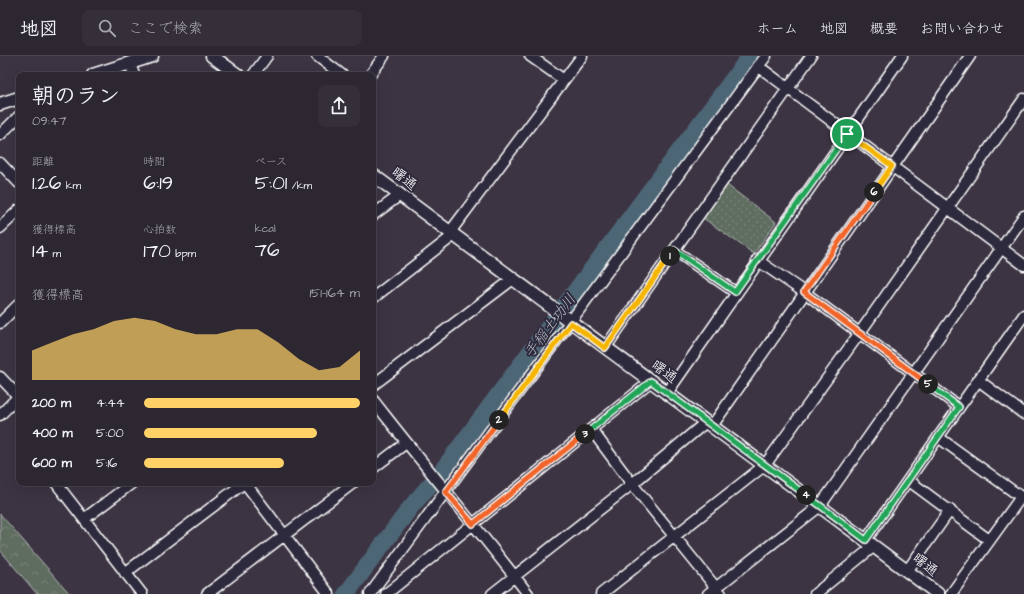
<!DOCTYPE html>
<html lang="ja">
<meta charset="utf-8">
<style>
body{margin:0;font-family:"Architects Daughter","Klee One",sans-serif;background:#352f3a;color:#f1f3f6;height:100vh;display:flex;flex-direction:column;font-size:15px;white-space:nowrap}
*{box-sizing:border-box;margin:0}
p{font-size:13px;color:#a7a5ac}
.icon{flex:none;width:22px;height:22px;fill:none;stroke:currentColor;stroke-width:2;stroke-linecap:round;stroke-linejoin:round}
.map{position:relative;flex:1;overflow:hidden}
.details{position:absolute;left:16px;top:16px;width:360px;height:414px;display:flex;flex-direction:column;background:#2d2732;border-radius:8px;box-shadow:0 4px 16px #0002,0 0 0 1px #48444d}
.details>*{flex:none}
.pin{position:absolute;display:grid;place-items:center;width:34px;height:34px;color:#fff;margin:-17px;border:2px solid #fff;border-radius:50%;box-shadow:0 1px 4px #0007}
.km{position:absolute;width:20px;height:20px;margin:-10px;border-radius:50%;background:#222;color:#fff;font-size:11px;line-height:20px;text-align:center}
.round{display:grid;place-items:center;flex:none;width:42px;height:42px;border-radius:8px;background:#352f3a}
.headline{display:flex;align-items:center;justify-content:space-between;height:68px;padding:0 16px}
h1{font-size:22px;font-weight:600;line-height:30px}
.stats{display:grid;grid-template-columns:repeat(3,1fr);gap:6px;height:68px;padding:4px 16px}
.stats div{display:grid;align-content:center}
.stats b{font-size:20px;font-weight:600}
.stats small{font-size:11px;font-weight:400}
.stats p{font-size:11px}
.chart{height:112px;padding:8px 16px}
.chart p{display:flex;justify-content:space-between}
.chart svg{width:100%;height:72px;margin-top:4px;fill:#ffd166;opacity:.7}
ul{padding:0 16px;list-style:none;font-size:13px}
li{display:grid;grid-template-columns:64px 48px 1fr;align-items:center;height:30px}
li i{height:10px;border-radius:5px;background:#ffd166}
header{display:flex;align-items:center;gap:24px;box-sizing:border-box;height:56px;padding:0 20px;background:#2d2732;border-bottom:1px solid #48444d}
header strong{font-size:19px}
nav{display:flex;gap:22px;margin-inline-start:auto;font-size:14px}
.search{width:280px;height:36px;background:#352f3a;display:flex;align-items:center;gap:10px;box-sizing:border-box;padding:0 14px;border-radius:8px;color:#a7a5ac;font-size:15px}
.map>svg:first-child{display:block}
.forest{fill:url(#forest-crowns);stroke:#afb6b0}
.park{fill:url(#park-dots);stroke:#afb6b0}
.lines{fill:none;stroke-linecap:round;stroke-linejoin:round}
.river{stroke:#4d6676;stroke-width:17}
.minor-casing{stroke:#fff;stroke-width:13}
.tertiary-casing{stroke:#fff;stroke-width:15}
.minor{stroke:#2f2a3d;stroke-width:10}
.tertiary{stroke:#2f2a3d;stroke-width:12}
.split-1-casing{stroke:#fff;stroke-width:8}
.split-2-casing{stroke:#fff;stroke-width:8}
.split-3-casing{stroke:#fff;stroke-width:8}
.split-4-casing{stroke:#fff;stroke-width:8}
.split-5-casing{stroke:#fff;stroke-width:8}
.split-6-casing{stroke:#fff;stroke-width:8}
.split-7-casing{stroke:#fff;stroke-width:8}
.split-1{stroke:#22a559;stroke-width:5}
.split-2{stroke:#f5b400;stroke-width:5}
.split-3{stroke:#f0652b;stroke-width:5}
.split-4{stroke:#22a559;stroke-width:5}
.split-5{stroke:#22a559;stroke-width:5}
.split-6{stroke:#f0652b;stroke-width:5}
.split-7{stroke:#f5b400;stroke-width:5}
.labels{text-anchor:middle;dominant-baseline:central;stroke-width:4;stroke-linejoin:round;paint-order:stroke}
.street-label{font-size:14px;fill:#fff;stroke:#2f2a3d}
.water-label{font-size:15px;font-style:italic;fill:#afbac1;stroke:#2f2a3d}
</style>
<header>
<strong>地図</strong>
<div class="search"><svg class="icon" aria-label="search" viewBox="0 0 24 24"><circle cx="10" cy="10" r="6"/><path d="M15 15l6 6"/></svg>ここで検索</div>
<nav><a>ホーム</a><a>地図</a><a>概要</a><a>お問い合わせ</a></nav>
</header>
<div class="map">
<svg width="1024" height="538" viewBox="0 0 1024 538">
<defs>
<pattern id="forest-crowns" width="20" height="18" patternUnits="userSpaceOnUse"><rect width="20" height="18" fill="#5f6c61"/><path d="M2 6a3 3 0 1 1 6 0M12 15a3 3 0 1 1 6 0" fill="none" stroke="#778279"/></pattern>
<pattern id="park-dots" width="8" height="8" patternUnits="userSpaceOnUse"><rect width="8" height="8" fill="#5f6c61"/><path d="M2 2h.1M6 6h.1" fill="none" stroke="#778279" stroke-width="1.8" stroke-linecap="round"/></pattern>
</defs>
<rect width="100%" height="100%" fill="#3c3443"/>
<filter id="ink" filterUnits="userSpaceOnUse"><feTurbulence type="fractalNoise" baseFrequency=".025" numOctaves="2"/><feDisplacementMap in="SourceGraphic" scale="8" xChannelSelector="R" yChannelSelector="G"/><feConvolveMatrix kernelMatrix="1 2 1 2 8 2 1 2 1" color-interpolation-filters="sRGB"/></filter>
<g filter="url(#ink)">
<path class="forest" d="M0,458L70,538H37L0,494Z"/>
<path class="park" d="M727,129L776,166L754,198L703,162Z"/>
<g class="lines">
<path class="river" d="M346,538L410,452L441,416L750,0"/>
<g class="minor-casing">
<path id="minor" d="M317,0L342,19
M530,0L564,24
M130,7L134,19
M758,10L1024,209
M253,19L267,0
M370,19L384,0
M0,79L19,60
M0,107L19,127
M373,159L400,139
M0,172L19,154
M450,176L582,0
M674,194L735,236
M757,204L804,236L959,351
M373,242L454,179
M0,267L19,248
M605,292L811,0
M0,321L19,341
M978,324L1024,358
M373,329L513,223
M667,337L902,0
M373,344C424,410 478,472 528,538
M0,359L19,340
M712,370L970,0
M591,373L632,428L721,538
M938,381L1021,441L951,538
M373,412L406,387
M908,424L989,484
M56,427L142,538
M245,427L329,538
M84,463L132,427
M866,484L1024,259
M907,515L950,454
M125,517L244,427
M207,538L353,427
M370,538L766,0
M386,538L651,325
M492,538L632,428L706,366
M601,538L765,409L859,278L1024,43
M708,538L820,450L1024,160
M815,538L874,490"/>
</g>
<g class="tertiary-casing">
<path id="tertiary" d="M212,0L238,19
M93,19L152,0
M0,48L19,42
M373,119L938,538"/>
</g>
<use href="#minor" class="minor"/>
<use href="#tertiary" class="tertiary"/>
</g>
</g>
<g class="lines" filter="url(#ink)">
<g class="split-1-casing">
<path id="split-1" d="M670,200L674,194L735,236L847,78"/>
</g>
<g class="split-2-casing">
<path id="split-2" d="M499,364L571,267L605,292L670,200"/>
</g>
<g class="split-3-casing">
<path id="split-3" d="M499,364L446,436L473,468L585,378"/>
</g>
<g class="split-4-casing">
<path id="split-4" d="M585,378L651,325L806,439"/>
</g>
<g class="split-5-casing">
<path id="split-5" d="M806,439L866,484L959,351L928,328"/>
</g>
<g class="split-6-casing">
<path id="split-6" d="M874,136L804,236L928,328"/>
</g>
<g class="split-7-casing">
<path id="split-7" d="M847,78L892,110L874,136"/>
</g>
<use href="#split-1" class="split-1"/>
<use href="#split-2" class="split-2"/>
<use href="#split-3" class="split-3"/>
<use href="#split-4" class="split-4"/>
<use href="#split-5" class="split-5"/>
<use href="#split-6" class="split-6"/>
<use href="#split-7" class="split-7"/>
</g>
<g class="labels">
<g class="street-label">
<text transform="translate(404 123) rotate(37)">曙通</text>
<text transform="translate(664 316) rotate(36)">曙通</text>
<text transform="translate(925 509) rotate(37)">曙通</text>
</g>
<g class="water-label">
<text transform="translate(550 270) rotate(-53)">手稲土功川</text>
</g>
</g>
</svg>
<div class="pin" style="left:847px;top:78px;background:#1e9e55"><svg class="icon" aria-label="arrive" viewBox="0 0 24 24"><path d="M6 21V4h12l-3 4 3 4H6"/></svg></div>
<b class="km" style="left:670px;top:200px">1</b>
<b class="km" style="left:499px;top:364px">2</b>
<b class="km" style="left:585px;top:378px">3</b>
<b class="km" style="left:806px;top:439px">4</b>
<b class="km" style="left:928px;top:328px">5</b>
<b class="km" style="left:874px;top:136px">6</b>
<section class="details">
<div class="headline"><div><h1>朝のラン</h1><p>09:47</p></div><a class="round"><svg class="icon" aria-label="share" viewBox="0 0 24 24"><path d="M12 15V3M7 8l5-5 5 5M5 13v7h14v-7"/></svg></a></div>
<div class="stats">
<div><p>距離</p><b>1.26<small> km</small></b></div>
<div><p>時間</p><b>6:19</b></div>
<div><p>ペース</p><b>5:01<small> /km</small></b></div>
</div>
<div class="stats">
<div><p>獲得標高</p><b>14<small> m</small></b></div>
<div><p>心拍数</p><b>170<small> bpm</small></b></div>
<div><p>kcal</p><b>76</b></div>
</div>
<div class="chart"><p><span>獲得標高</span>151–164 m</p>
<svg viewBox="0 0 160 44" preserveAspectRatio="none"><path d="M0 44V26L10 21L20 16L30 13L40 8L50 6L60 8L70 13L80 16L90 16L100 13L110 13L120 21L130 31L140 38L150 36L160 26V44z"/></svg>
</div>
<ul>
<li><b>200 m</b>4:44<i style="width:100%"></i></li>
<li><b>400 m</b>5:00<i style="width:80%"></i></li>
<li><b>600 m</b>5:16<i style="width:65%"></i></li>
</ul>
</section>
</div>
